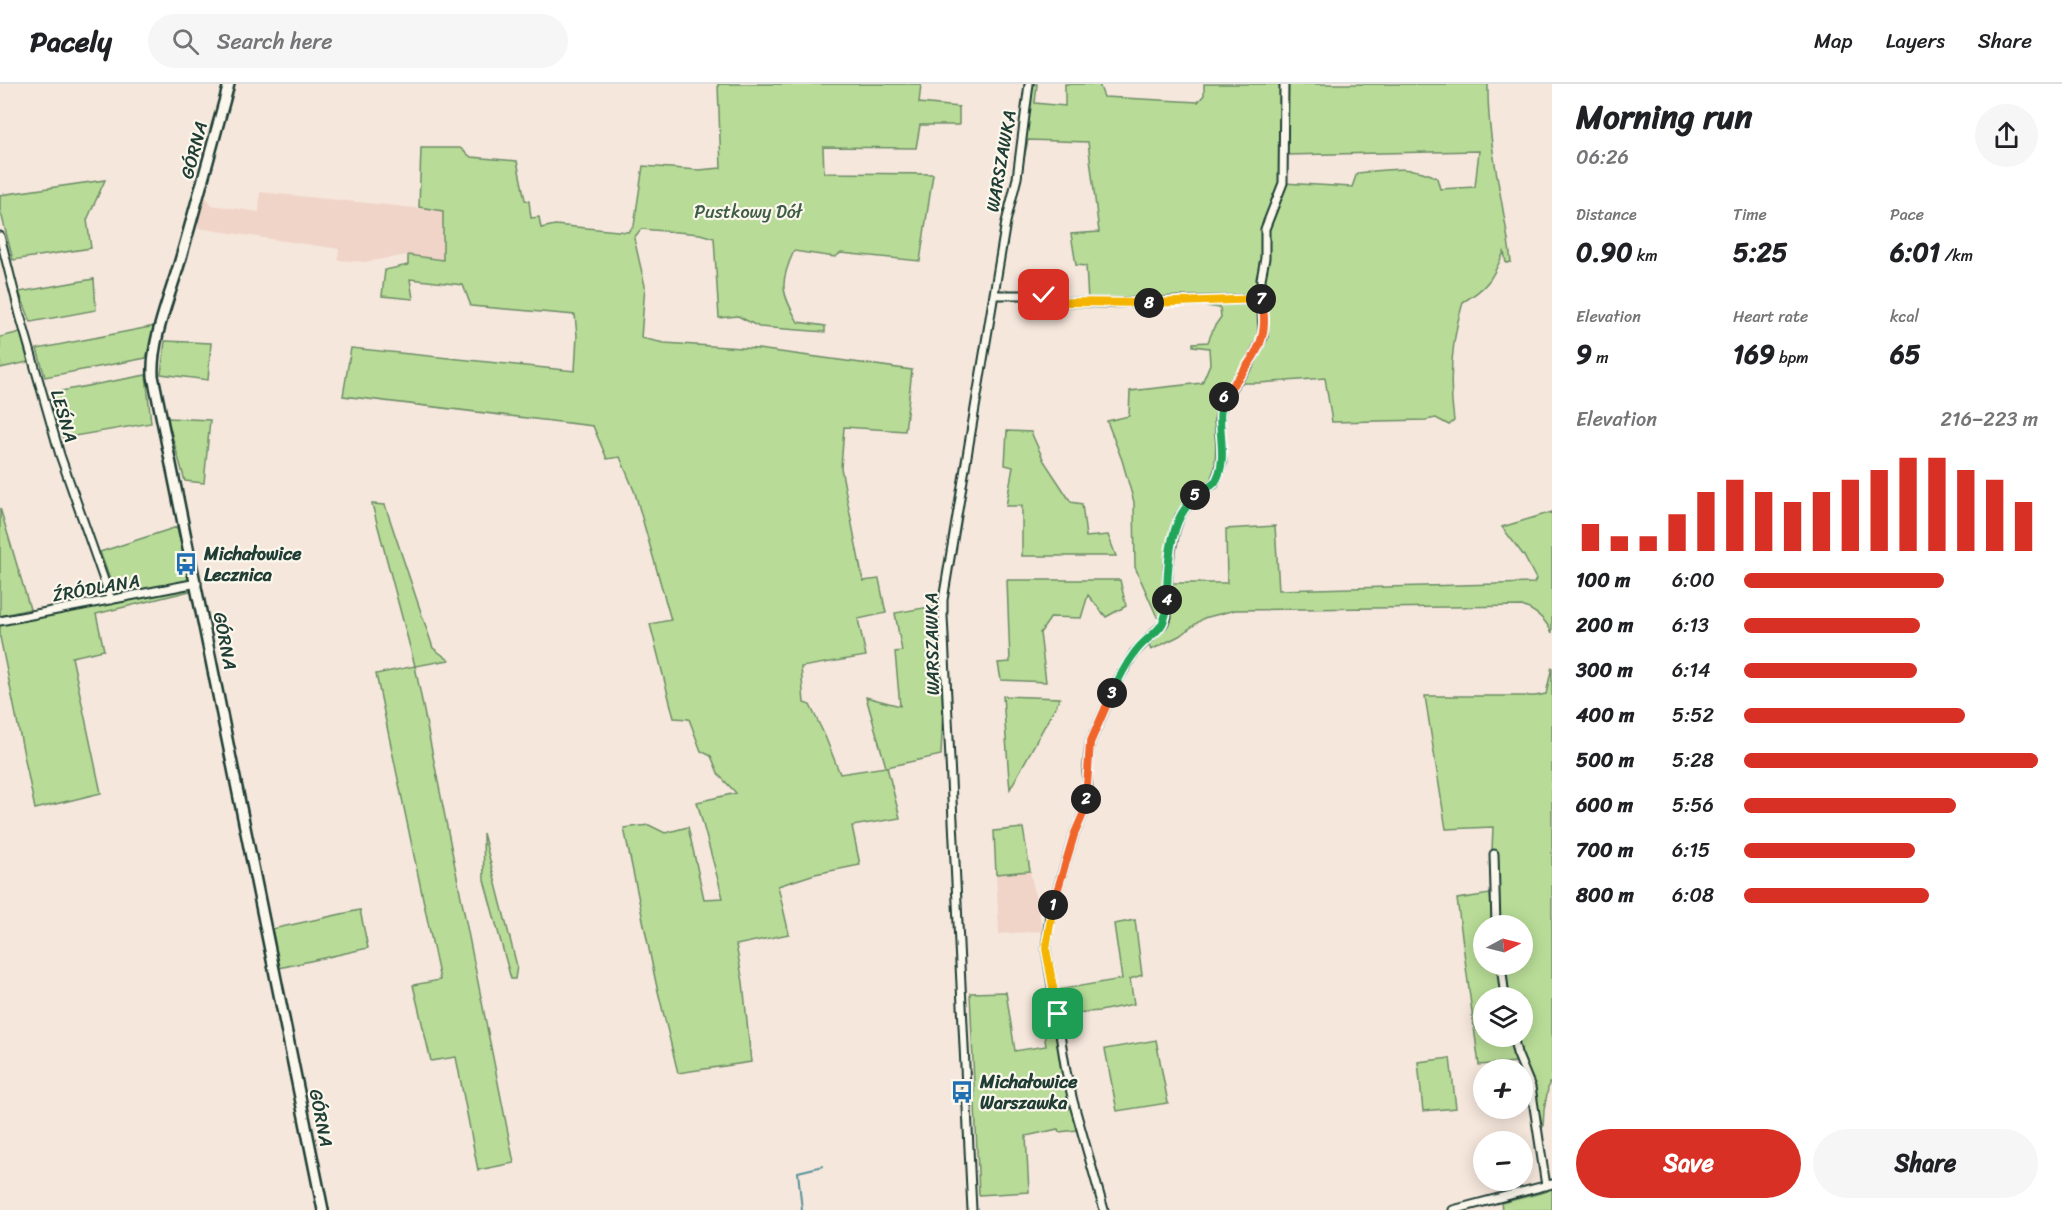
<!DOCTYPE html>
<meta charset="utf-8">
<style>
body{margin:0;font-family:Sriracha,sans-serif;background:#f6f6f6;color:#202124;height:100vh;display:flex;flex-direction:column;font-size:22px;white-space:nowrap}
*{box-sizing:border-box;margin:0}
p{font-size:20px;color:#757577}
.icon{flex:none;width:33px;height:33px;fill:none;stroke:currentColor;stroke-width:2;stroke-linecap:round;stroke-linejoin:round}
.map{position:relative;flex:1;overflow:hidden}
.sheet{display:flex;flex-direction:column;background:#fff;width:510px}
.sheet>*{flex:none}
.needle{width:39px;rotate:83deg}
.controls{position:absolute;left:1473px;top:831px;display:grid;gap:12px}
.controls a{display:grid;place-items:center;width:60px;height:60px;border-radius:50%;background:#fff;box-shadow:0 3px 15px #0003;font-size:30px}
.pin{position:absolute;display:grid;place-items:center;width:51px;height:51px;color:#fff;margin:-26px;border-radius:12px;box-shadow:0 3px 9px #0006}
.km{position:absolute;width:30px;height:30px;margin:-15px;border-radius:50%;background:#222;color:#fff;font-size:16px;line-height:30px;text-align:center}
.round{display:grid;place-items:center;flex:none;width:63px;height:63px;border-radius:32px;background:#f6f6f6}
.headline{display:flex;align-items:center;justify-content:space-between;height:102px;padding:0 24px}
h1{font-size:33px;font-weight:800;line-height:45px}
.metrics{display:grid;grid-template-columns:repeat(3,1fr);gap:9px;height:102px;padding:6px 24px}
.metrics div{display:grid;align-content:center}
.metrics b{font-size:26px;font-weight:800}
.metrics small{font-size:16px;font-weight:400}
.metrics p{font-size:16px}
.chart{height:168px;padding:12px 24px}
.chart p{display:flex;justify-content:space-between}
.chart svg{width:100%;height:108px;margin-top:6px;stroke:#d93025;stroke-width:6}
.action{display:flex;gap:12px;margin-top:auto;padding:12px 24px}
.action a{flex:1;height:69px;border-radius:36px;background:#d93025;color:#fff;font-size:24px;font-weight:800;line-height:69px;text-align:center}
.action a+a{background:#f6f6f6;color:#202124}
ul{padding:0 24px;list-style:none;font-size:20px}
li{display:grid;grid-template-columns:96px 72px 1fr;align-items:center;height:45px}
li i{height:15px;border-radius:8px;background:#d93025}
header{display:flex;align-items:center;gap:36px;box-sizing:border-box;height:84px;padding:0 30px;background:#fff;border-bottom:2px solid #e0e0e0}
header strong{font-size:28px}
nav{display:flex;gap:33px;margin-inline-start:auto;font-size:21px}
.search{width:420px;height:54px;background:#f6f6f6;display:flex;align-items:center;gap:15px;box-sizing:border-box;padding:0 21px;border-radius:33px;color:#757577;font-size:22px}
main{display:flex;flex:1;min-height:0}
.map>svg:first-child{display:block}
.built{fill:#f0d4c8}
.green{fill:#b8dc97;stroke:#6c8c66;stroke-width:1.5;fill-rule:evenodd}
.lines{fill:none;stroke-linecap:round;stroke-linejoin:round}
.stream{stroke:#579199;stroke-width:2}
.street-casing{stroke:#1f3d34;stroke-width:11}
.secondary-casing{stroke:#1f3d34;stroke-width:14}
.street{stroke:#fbf7ec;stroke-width:7}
.secondary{stroke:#fbf7ec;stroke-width:9}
.split-1-casing{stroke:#fff;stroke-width:12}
.split-2-casing{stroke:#fff;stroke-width:12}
.split-3-casing{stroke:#fff;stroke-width:12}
.split-4-casing{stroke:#fff;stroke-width:12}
.split-5-casing{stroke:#fff;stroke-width:12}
.split-6-casing{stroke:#fff;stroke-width:12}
.split-7-casing{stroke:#fff;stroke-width:12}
.split-8-casing{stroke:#fff;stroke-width:12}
.split-9-casing{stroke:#fff;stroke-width:12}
.split-1{stroke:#f5b400;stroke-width:8}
.split-2{stroke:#f0652b;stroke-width:8}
.split-3{stroke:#f0652b;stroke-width:8}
.split-4{stroke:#22a559;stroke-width:8}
.split-5{stroke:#22a559;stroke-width:8}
.split-6{stroke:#22a559;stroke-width:8}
.split-7{stroke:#f0652b;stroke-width:8}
.split-8{stroke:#f5b400;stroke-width:8}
.split-9{stroke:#f5b400;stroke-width:8}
.labels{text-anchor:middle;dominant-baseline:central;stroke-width:4.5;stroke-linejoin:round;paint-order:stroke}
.street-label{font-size:18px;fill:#1f3d34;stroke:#fbf7ec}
.park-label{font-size:18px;fill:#3e5d48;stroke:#fbf7ec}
.poi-label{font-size:18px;font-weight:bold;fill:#1f3d34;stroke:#fbf7ec;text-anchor:start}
</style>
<header>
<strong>Pacely</strong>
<div class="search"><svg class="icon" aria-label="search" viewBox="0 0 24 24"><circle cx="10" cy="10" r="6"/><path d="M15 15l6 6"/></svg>Search here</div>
<nav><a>Map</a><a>Layers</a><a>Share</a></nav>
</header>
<main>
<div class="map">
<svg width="1552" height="1126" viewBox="0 0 1552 1126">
<rect width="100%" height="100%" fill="#f6e7dc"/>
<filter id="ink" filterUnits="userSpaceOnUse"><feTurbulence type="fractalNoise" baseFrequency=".0167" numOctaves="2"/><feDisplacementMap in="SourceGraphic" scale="12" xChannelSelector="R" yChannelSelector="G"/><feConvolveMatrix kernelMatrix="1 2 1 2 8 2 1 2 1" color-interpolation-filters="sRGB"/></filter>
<g filter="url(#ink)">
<path class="built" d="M205,103L206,113L212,121L259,128L260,108L444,127L443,176L408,171L364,178L338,176L339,165L197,144Z
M1030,787L1043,847L999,850L996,790Z"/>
<path class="green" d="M718,0H921L919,19L959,23V41H920L916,64L823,63L824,89L933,90L920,177L841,169L835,173L794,167C779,199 781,208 798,238L825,242V248L759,243L738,232L719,234L714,154L700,150L641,145L634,154L645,202L641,254L664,259L758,265L912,286L905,347L844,343L841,384L863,497L879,495L886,529L858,535L866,572L801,583L804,619L810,621L825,652L840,690L886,683L866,613L900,622L895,568L902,567L895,529L935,522C943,572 944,621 941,671L887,683L900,734L852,742L860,781L815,790L778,802L789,850L736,861L743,898L751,978L678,989L656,899L624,744L649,741L665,749L688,743L704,815L723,814L697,718L736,709L719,691L711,672L701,667L689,635L674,634L650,540L671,536L635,409L620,373L607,375L593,342L343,312L351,264L575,287L577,252L575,231L471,222L463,201L410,195L413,215L382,212L385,186L408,181V171L443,176V127L419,123L421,64H460L471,73L517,77L525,116L529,117L531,134L539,133L541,144L555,141L628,148L634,142L643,82L699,86L721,84Z
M1031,0H1037L1035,19L1065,22V0H1099L1104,13L1198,18L1204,11V0H1488C1487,60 1504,118 1511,178L1506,179L1504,168C1492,195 1488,203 1463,218C1451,258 1448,295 1454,337L1449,341L1436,334L1426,336L1332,338L1325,294L1259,299H1222L1219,307L1214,396L1195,406L1176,431L1164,494L1163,529L1157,533L1135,483L1134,418L1122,376L1107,337L1129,332L1130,307L1202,299L1210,280L1209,264L1193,262V259L1208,258L1214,243L1221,233L1220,224L1207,222L1203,216L1088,217L1086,182L1076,181L1071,150L1099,148L1088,58L1028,56L1017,106ZM1479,67L1475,103L1440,105L1437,94C1414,80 1383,86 1357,89L1352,103L1283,99L1284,71Z
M105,96L87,136L91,164L13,176L0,125V111Z
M94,195L96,226L31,238L19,208Z
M155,242L146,274L45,293L37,265Z
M21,248L28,278L0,284V253Z
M165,257L211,259L208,296L161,290Z
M146,291L151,339L63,354L50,309Z
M167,334L210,336L204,399L185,397Z
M1007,347L1031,348L1044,377L1071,418L1082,420L1086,453L1108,451L1116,472H1022V422H1006L1013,383L1005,381Z
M372,420L385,421L433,564L449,576L415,582L514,1079L478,1086L456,973L431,977L413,901L440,896L376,590L415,582Z
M0,424L30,525L0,532Z
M1552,428V549C1546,536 1536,527 1522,522L1235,526L1204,534L1179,552L1151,566L1147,558L1165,541L1170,499H1227L1226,445L1275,442L1279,506L1534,499L1536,495L1524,472L1502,443Z
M177,443L189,498L116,511L100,468Z
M1007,496H1120L1126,522L1106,533L1088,511L1081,534L1051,533L1040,549L1046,598L1001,596L998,579L1010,578Z
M188,504L190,507L96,530L104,566L72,573L101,709L35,725L0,553V541Z
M1552,583V999H1549L1544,1026L1543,1043L1540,1044L1536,1010L1521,973L1516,953L1522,952V914L1508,913L1504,881L1522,880V842L1499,841L1498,767H1492L1493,743L1446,745L1425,612H1535L1546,610Z
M1003,612L1060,614L1010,705L1009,695Z
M1023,744L1030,787L996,790L994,747Z
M483,749L517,882L515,895H511L484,796Z
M1490,810L1493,841L1484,842V880L1498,881L1503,913L1484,914V952L1510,953L1516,978L1479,981L1457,815Z
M360,826L368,864L279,884L272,845Z
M1135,836L1142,891L1130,895L1134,920L1100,927L1061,930L1057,906L1122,895L1114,840Z
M1006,908L1015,967L1046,962L1044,949L1052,946L1054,932L1064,991L1077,1046L1059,1048L1058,1045L1026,1052L1029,1108L979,1111L970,909Z
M1156,956L1168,1019L1117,1027L1105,965Z
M1450,974L1456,1024L1423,1027L1418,978Z
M1552,1104V1126H1502L1501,1119L1545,1108Z"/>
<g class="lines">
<path class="stream" d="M802,1126L798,1088L823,1082"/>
<g class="street-casing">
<path id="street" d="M0,152L20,231L60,371L111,516
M994,211H1044L1056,217L1063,218L1108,219L1262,215
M0,537L197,499
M1494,770L1496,842
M1501,880L1505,914
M1513,952L1517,969L1531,1003L1546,1102
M972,1126L943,532V516L1006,138L1017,94L1029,0
M1104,1126L1073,1017L1066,987L1046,865L1048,848L1050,830L1074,751L1084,728L1088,708L1087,688L1090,659L1118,596L1134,569L1163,540L1167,533L1168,482L1175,447L1180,432L1197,408L1214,400L1222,379L1219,336L1223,315L1249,281L1263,253L1261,195L1265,174V145L1283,99L1284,0
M1453,1126L1552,1100"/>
</g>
<g class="secondary-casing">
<path id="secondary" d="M229,0C213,59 197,118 180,177C170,212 151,256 153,292L323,1126"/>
</g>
<use href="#street" class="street"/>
<use href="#secondary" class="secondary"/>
</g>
</g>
<g class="lines" filter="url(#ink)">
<g class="split-1-casing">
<path id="split-1" d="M1053,821L1046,865L1058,930"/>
</g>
<g class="split-2-casing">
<path id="split-2" d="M1053,821L1074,751L1084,728L1086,715"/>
</g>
<g class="split-3-casing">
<path id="split-3" d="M1086,715L1090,659L1112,609"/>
</g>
<g class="split-4-casing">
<path id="split-4" d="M1112,609C1118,596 1125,582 1133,571C1150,546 1167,551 1167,516"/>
</g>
<g class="split-5-casing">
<path id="split-5" d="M1167,516C1167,492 1169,453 1181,431C1185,424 1190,418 1195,411"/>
</g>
<g class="split-6-casing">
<path id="split-6" d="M1195,411C1200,406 1211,404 1215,398C1231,373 1213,340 1224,313"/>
</g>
<g class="split-7-casing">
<path id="split-7" d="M1224,313C1248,279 1273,260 1261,215"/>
</g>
<g class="split-8-casing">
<path id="split-8" d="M1149,219L1261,215"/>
</g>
<g class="split-9-casing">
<path id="split-9" d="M1044,211L1056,217L1063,218L1149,219"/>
</g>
<use href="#split-1" class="split-1"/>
<use href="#split-2" class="split-2"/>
<use href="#split-3" class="split-3"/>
<use href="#split-4" class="split-4"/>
<use href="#split-5" class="split-5"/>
<use href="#split-6" class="split-6"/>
<use href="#split-7" class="split-7"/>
<use href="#split-8" class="split-8"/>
<use href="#split-9" class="split-9"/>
</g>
<defs>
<g id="bus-bare" transform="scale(1.8)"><path d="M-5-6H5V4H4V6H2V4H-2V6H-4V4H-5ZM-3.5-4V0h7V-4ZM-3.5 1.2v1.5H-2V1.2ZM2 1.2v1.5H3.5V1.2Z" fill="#1f6fb2" stroke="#fbf7ec" stroke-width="2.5" paint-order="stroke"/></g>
</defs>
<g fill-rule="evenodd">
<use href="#bus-bare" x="186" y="480"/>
<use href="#bus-bare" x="962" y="1008"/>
</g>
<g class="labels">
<g class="street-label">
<text transform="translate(194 66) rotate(-75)">GÓRNA</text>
<text transform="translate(1001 77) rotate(-80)">WARSZAWKA</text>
<text transform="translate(64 332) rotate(74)">LEŚNA</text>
<text transform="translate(96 504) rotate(-10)">ŹRÓDLANA</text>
<text transform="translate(225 557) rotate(79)">GÓRNA</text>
<text transform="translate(932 560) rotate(-91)">WARSZAWKA</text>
<text transform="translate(321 1034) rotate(79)">GÓRNA</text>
</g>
<g class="park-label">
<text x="748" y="128">Pustkowy Dół</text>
</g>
<g class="poi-label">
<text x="204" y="470">Michałowice<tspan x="204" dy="21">Lecznica</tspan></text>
<text x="980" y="998">Michałowice<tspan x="980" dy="21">Warszawka</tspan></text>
</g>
</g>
</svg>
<div class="controls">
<a><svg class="needle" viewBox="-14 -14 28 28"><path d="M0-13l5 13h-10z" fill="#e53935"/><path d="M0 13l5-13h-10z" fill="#757577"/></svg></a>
<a><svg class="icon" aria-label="layers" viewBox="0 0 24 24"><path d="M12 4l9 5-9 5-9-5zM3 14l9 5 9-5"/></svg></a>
<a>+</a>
<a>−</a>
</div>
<div class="pin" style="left:1058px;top:930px;background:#1e9e55"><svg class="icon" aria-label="arrive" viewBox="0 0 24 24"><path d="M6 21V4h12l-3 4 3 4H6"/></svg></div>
<div class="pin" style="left:1044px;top:211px;background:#d93025"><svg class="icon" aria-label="check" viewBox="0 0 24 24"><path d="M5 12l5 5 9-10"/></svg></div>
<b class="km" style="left:1053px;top:821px">1</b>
<b class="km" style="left:1086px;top:715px">2</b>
<b class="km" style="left:1112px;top:609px">3</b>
<b class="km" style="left:1167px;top:516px">4</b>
<b class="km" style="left:1195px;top:411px">5</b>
<b class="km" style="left:1224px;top:313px">6</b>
<b class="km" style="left:1261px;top:215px">7</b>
<b class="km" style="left:1149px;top:219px">8</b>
</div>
<section class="sheet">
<div class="headline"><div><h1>Morning run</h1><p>06:26</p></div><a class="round"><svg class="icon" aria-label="share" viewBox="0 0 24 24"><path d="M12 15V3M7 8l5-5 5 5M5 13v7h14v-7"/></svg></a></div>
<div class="metrics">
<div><p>Distance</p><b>0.90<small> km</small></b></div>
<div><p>Time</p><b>5:25</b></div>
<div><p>Pace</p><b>6:01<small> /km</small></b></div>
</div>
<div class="metrics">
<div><p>Elevation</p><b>9<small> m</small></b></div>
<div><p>Heart rate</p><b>169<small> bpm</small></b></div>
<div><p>kcal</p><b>65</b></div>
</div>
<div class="chart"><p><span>Elevation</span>216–223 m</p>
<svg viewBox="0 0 160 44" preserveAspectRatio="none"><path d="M5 44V33M15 44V38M25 44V38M35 44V29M45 44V20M55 44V15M65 44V20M75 44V24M85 44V20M95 44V15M105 44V11M115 44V6M125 44V6M135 44V11M145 44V15M155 44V24"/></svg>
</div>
<ul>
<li><b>100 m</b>6:00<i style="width:68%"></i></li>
<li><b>200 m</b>6:13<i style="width:60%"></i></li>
<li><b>300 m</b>6:14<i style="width:59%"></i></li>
<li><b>400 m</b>5:52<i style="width:75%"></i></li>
<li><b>500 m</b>5:28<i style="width:100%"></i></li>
<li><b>600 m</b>5:56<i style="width:72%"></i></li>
<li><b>700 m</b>6:15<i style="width:58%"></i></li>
<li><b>800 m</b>6:08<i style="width:63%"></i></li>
</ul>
<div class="action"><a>Save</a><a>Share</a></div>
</section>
</main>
